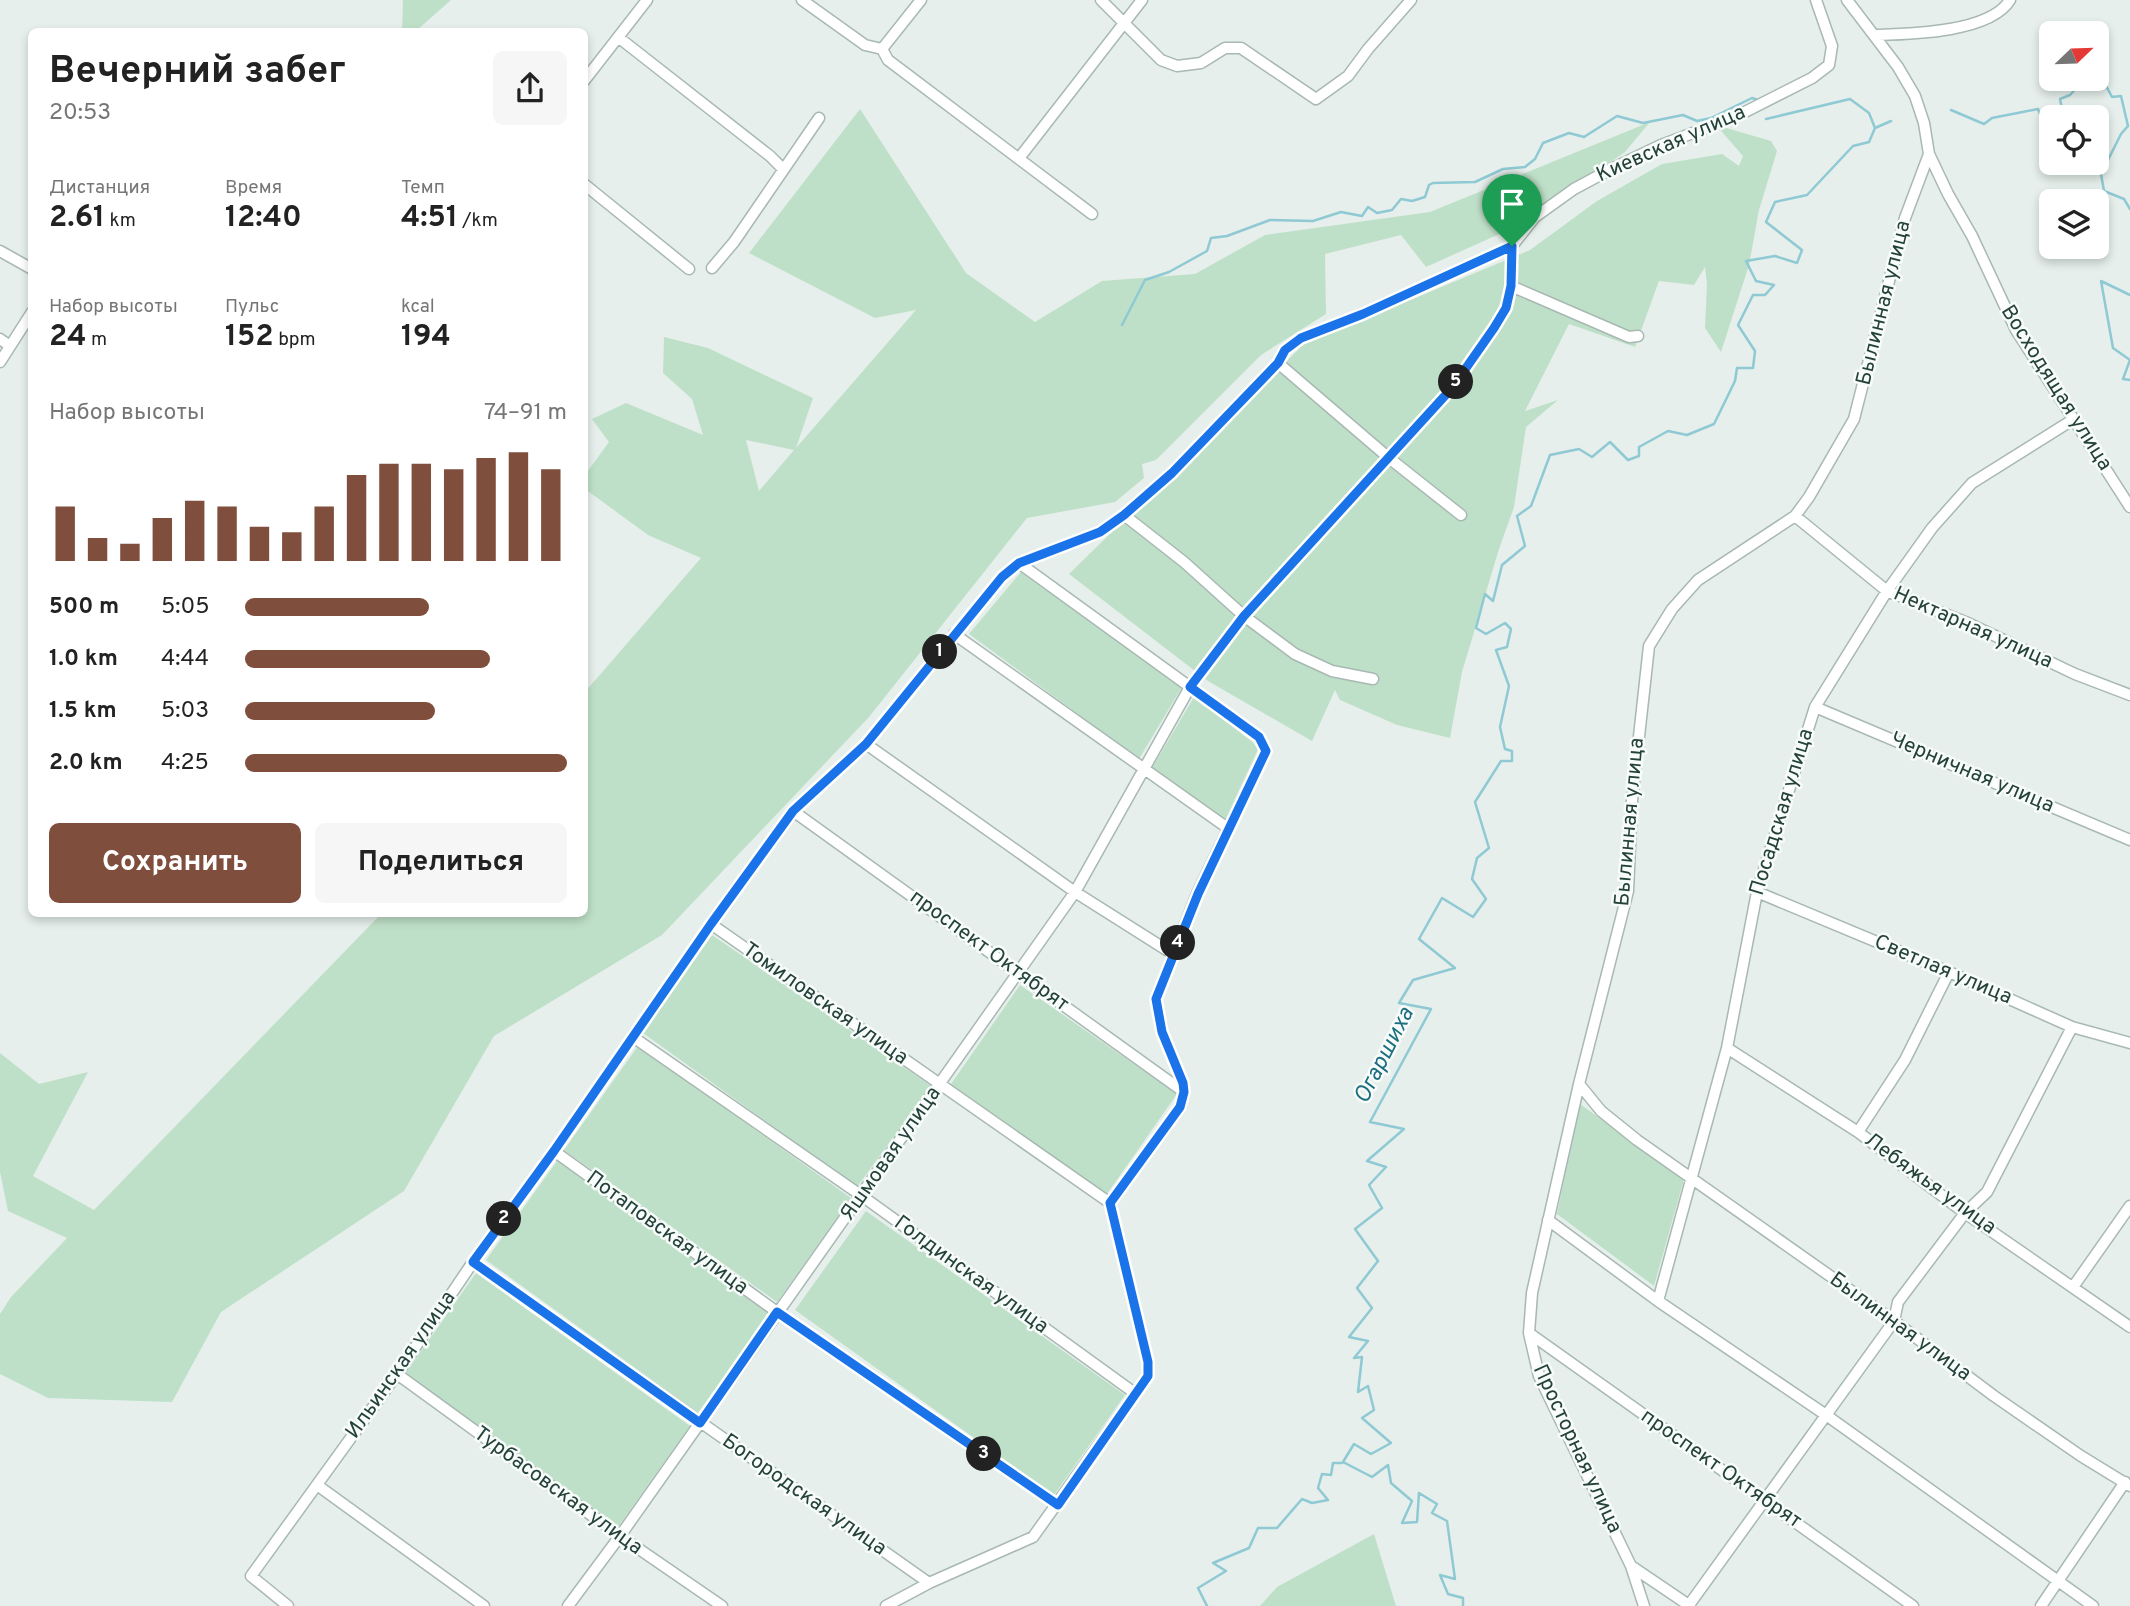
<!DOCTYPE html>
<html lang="ru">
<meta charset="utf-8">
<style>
body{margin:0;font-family:Overpass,sans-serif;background:#f6f6f6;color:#222;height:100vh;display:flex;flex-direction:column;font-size:26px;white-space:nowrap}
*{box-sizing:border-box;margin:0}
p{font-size:23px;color:#767676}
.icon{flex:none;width:38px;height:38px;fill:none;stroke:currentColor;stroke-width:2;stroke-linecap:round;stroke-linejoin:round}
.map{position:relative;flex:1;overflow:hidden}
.sheet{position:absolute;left:28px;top:28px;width:560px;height:889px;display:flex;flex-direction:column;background:#fff;border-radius:10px;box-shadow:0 4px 10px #0003}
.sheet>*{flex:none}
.needle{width:46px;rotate:67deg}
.fabs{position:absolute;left:2039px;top:21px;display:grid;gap:14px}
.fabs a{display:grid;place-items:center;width:70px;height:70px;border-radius:10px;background:#fff;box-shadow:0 4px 10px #0003;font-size:35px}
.pin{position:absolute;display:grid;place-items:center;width:60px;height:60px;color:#fff;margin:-72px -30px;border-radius:50% 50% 50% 0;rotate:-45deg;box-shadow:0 0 7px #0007}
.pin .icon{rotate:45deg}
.km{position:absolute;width:35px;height:35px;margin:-18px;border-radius:50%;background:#222;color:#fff;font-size:19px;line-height:35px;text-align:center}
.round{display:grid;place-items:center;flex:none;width:74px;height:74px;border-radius:10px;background:#f6f6f6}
.headline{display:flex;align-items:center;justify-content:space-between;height:119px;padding:0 21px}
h1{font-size:38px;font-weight:700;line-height:52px}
.metrics{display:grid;grid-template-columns:repeat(3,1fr);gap:10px;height:119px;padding:7px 21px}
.metrics div{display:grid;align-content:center}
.metrics b{font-size:30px;font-weight:700}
.metrics small{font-size:19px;font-weight:400}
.metrics p{font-size:19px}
.chart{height:196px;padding:14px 21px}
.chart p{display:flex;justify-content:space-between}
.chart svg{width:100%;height:126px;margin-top:7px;stroke:#804e3d;stroke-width:6}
.action{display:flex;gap:14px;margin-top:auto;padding:14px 21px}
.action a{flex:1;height:80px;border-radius:10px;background:#804e3d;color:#fff;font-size:28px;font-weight:700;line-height:80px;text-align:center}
.action a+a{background:#f6f6f6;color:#222}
ul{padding:0 21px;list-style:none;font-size:23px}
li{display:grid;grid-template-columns:112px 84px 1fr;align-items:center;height:52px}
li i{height:18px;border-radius:9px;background:#804e3d}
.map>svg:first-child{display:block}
.green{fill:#bfe0c8;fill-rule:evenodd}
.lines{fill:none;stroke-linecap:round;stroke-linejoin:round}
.stream{stroke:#8ec9d4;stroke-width:2.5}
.minor-casing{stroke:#a8b8b2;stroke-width:13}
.minor{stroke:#fff;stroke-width:10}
.route-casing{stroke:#fff;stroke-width:14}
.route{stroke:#1a73e8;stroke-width:9}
.labels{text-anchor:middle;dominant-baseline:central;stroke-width:5;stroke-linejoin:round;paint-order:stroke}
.street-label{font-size:21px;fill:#24423a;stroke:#f7fbf9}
.water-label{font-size:23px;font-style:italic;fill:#1c6f80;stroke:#f7fbf9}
</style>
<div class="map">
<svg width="2130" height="1606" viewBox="0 0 2130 1606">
<rect width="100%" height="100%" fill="#e6efeb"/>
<path class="green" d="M403,0H451L416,31L402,32Z
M860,109L966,273L1035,322L1102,281L1195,274L1265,235L1430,212L1650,122L1625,152L1515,227L1426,267L1401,235L1325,254L1326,314L1261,355L1156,460L1142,464L1144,478L1115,502L1027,518L869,717L662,935L494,1036L404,1191L221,1312L172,1402L48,1398L0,1374V1314L11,1297L67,1238L8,1211L0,1172V1053L39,1084L88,1072L33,1176L94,1210L381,914H584L585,692L701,558L648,535L585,489V475L609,442L592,419L626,403L703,435L692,399L663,373L664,337L708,348L813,398L796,448L916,310L875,318L749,253ZM746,440L794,450L759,491Z
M1716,125L1771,141L1777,151L1759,210L1749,265L1721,352L1705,328L1707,284L1705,267L1694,285L1659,281L1635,347L1569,324L1525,411L1558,400L1526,427L1514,507L1499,549L1462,672L1450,738L1397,725L1340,700L1335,690L1312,741L1208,681L1069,574L1303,345L1530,250L1597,201L1662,164L1722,154L1739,166L1743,156Z
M1021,572L1182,687L1139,759L969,634Z
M1194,697L1259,747L1225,820L1152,768Z
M712,935L931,1086L857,1187L643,1033Z
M1020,985L1177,1094L1107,1194L951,1084Z
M638,1046L851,1198L777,1302L564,1150Z
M1580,1104L1684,1179L1654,1286L1557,1214Z
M557,1161L769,1314L698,1413L486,1260Z
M866,1211L1125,1395L1054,1495L795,1310Z
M476,1273L690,1426L618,1527L405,1374Z
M1374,1534L1396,1606H1260L1277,1587Z"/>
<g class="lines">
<path class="stream" d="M2096,67L2112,97L2121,96L2128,126
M1951,110L1984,124L1992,118L2038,109L2043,122L2052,112L2063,113L2060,99L2070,95L2085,79
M1766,119L1850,99L1869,113L1875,128
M2128,126L2121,134L2101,174L2104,191L2124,199L2130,209
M2130,295L2101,281L2113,348L2130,360L2123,379L2130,380
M1122,325L1145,280L1169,272L1207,251L1211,238L1227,236L1270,220L1313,221L1341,212L1362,216L1368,207L1377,213L1392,210L1401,199L1412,201L1425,197L1429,185L1433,183L1475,182L1503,169L1525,167L1535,159L1543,143L1569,133L1584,137L1617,116L1643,123L1683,115L1697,121L1711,118L1752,98L1758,100
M1207,1606L1198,1588L1226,1571L1213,1563L1249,1548L1258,1528H1277L1302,1499L1312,1503L1328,1500L1318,1488L1322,1474L1331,1475L1333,1463H1342
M1463,1606V1598L1448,1594L1440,1575L1455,1579L1447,1521L1432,1513L1437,1504L1419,1493L1417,1522L1402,1523L1412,1501L1391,1483L1388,1465L1372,1477L1343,1462L1354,1444L1371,1454L1391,1443L1362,1418L1374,1410L1368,1386L1358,1392L1362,1357L1354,1358L1368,1341L1349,1337L1372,1308L1357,1288L1378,1261L1355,1229L1382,1208L1369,1185L1386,1167L1367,1161L1404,1129L1370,1122L1431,1009L1399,1003L1413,980L1455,968L1419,939L1442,898L1473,917L1486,899L1472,879L1477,858L1489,848L1475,802L1501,761H1512V751L1505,749L1500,727L1509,686L1496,650L1507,647L1511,629L1505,623L1486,634L1476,628L1485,594L1493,601L1502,565L1525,546L1517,516L1531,506L1550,455L1579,449L1592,457L1610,442L1628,460L1639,456V447L1668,431L1687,435L1714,424L1735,381L1737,368H1753L1755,351L1738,325L1753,295H1765L1774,285L1756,281L1746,261L1775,256L1797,263L1802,250L1766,222L1775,202L1807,195L1853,146L1869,142L1875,128L1891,121"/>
<g class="minor-casing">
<path id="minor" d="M802,0L865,45L882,49L888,60L1092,214
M1101,0L1161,60L1177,66L1201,63L1225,48H1241L1316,99L1348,76L1368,49L1411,0
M1847,0L1898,67L1915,96L1924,123L1929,154L1905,218L1854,419L1809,497L1795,516L1698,580L1672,609L1649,646L1632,800L1628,891L1579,1084L1601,1111L1637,1140L1894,1321L1994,1396L2081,1456L2130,1486
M1874,35C1909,34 1990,33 2010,0
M618,37L770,156L783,169
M882,49L921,0
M584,81L647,0
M1929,154L1948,194L1972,236L2016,330L2130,507
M1020,157L1142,0
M584,184L689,269
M0,251L32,269
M712,268L734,242L819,118
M1511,286L1629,337L1638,336
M0,339L10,346
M0,362L32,312
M1278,363L1389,458L1461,515
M1124,515L1184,562L1244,616L1295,654L1332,671L1373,679
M1795,516L1887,591L1968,623L2075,674L2130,695
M954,634L1229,829
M1815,707L2130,840
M866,744L1075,892L1173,954
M793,811L1184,1092
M1757,892L1949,972L2072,1027L2130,1043
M711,924L1110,1203
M633,1037L862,1196L1136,1394
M1727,1048L1858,1132L1965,1213L2130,1327
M1579,1084L1532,1293L1529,1333L1539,1376L1631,1566L1644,1606
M1858,1132L1905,1060L1949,972
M554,1151L777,1312L1058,1505
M1548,1220L1658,1301L1826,1415L2093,1606
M473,1262L929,1583
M2073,1287L2130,1206
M1658,1301L1727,1048L1757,892L1815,707L1887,591L1932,528L1972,483L2074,419
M1529,1333L1913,1606
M397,1374L620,1536L722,1606
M317,1485L484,1606
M1631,1566L1690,1606
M1689,1605L1894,1321L1898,1302L1965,1213L1987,1192L2072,1027
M288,1606L251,1576L397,1374L473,1262L554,1151L711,924L793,811L866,744L1002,577L1019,563L1100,532L1124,515L1172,473L1278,363L1285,350L1301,338L1363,314L1512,246
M568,1606L620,1536L1075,892L1190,687L1244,616L1452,388L1494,329L1506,308L1511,286L1512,246L1535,217L1574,189L1613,168L1661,145L1735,117L1812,78L1829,65L1832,46L1816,0
M886,1606L929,1583L1033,1537L1148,1376V1362L1110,1203L1180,1107L1184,1092L1183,1083L1162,1032L1156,999L1197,894L1266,750L1259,737L1019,563
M2041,1606L2125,1482"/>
</g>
<use href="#minor" class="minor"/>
</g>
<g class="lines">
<g class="route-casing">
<path id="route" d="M1512,246L1511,286L1506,308L1494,328L1452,388L1244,616L1190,687L1259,737L1266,751L1198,894L1156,999L1162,1032L1183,1083L1184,1092L1180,1107L1110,1203L1148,1362V1376L1058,1505L777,1312L700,1423L473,1262L554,1151L711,924L793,811L866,744L1002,577L1019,563L1100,532L1124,515L1172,473L1278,363L1285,350L1301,338L1363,314Z"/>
</g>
<use href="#route" class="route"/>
</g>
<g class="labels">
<g class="street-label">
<text transform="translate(1671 144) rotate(-24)">Киевская улица</text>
<text transform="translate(1884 303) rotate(-76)">Былинная улица</text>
<text transform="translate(2056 388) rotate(58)">Восходящая улица</text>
<text transform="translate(1973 628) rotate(24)">Нектарная улица</text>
<text transform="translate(1972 773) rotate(23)">Черничная улица</text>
<text transform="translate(1782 812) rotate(-73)">Посадская улица</text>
<text transform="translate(1630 822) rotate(-85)">Былинная улица</text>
<text transform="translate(989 951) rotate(36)">проспект Октябрят</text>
<text transform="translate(1943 970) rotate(23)">Светлая улица</text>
<text transform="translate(825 1004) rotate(35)">Томиловская улица</text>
<text transform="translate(891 1154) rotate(-55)">Яшмовая улица</text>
<text transform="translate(1930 1184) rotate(36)">Лебяжья улица</text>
<text transform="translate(667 1233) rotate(36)">Потаповская улица</text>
<text transform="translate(971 1275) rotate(36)">Голдинская улица</text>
<text transform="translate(1900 1327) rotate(36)">Былинная улица</text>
<text transform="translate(401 1365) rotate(-55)">Ильинская улица</text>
<text transform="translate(1577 1449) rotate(65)">Просторная улица</text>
<text transform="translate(1721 1469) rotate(35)">проспект Октябрят</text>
<text transform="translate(558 1491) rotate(36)">Турбасовская улица</text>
<text transform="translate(804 1495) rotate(35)">Богородская улица</text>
</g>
<g class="water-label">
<text transform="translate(1385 1056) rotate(-63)">Огаршиха</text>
</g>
</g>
</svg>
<div class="fabs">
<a><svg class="needle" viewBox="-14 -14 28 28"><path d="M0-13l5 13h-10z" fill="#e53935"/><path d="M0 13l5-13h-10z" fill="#767676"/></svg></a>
<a><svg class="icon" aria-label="locate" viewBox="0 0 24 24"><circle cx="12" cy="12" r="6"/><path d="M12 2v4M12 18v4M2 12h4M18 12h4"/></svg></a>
<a><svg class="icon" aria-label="layers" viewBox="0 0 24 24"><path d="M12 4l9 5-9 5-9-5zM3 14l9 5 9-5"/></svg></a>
</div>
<div class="pin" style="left:1512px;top:246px;background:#1e9e55"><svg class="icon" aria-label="arrive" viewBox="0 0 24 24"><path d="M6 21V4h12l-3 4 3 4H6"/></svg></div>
<b class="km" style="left:940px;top:652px">1</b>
<b class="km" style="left:504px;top:1219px">2</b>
<b class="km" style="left:984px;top:1454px">3</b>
<b class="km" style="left:1178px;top:943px">4</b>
<b class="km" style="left:1456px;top:382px">5</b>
<section class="sheet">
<div class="headline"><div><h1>Вечерний забег</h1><p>20:53</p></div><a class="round"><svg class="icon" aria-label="share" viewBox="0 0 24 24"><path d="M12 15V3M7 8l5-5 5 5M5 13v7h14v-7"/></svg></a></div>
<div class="metrics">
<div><p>Дистанция</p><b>2.61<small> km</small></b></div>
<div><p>Время</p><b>12:40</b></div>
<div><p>Темп</p><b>4:51<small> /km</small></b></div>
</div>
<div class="metrics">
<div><p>Набор высоты</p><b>24<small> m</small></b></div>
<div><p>Пульс</p><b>152<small> bpm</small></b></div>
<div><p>kcal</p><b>194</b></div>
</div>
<div class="chart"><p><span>Набор высоты</span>74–91 m</p>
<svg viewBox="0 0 160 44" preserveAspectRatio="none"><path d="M5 44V25M15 44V36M25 44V38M35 44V29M45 44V23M55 44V25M65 44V32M75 44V34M85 44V25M95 44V14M105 44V10M115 44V10M125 44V12M135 44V8M145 44V6M155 44V12"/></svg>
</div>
<ul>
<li><b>500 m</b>5:05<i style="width:57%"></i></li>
<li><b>1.0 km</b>4:44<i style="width:76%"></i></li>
<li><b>1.5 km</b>5:03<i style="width:59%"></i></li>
<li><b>2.0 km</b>4:25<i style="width:100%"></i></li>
</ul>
<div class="action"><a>Сохранить</a><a>Поделиться</a></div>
</section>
</div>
